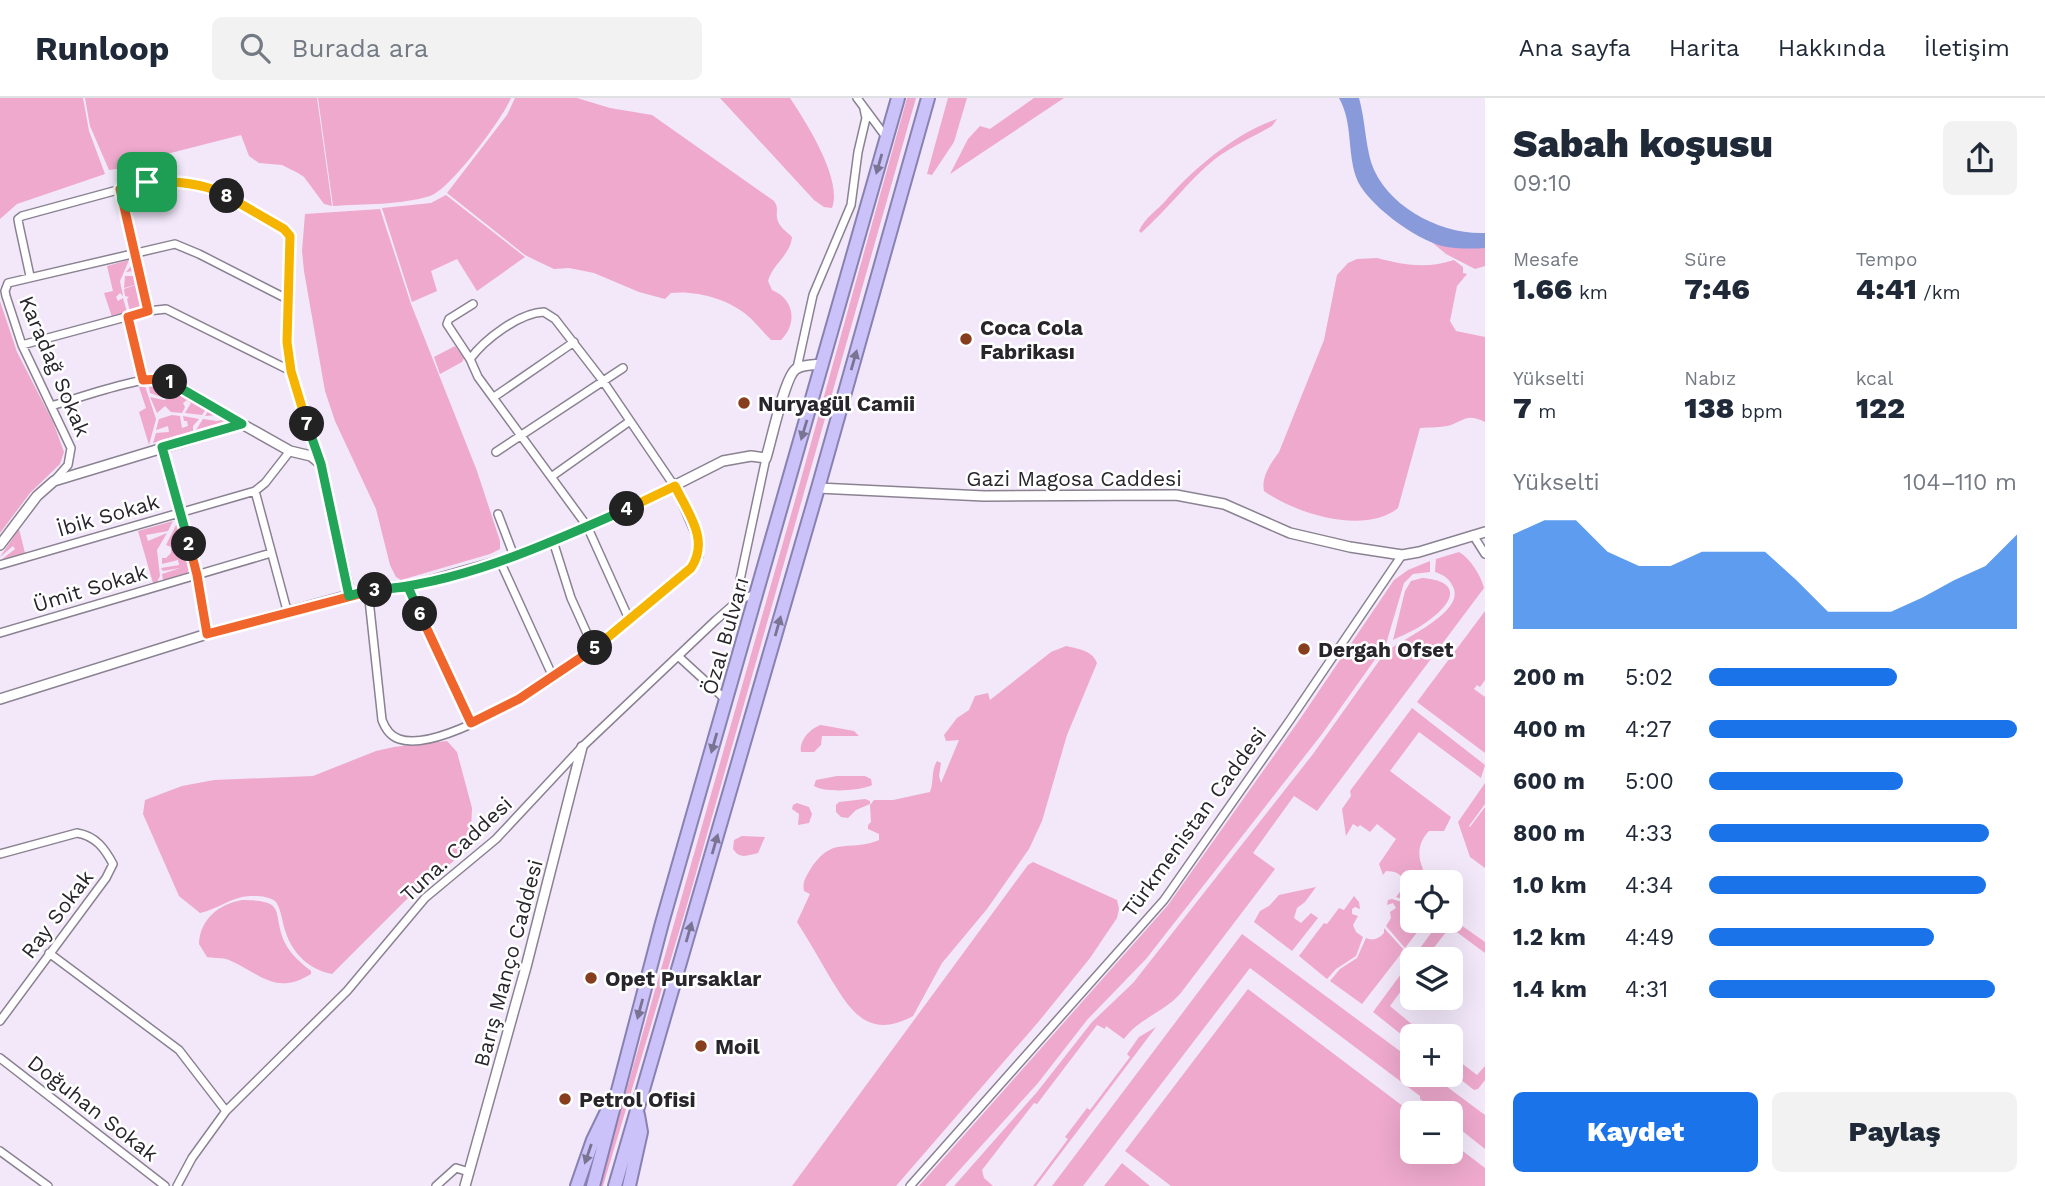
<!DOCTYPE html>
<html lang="tr">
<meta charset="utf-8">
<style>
body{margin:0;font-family:"Work Sans",sans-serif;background:#f2f2f3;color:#1f2937;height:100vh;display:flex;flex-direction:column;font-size:26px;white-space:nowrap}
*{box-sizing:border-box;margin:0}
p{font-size:23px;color:#747a83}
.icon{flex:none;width:38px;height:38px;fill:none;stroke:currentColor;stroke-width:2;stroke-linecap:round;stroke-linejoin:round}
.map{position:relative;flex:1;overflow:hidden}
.sheet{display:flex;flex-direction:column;background:#fff;width:560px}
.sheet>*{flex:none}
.controls{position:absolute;left:1400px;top:772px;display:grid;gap:14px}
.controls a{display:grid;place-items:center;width:63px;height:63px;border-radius:10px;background:#fff;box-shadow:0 7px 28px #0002;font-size:35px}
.pin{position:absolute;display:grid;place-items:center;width:60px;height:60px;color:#fff;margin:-30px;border-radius:14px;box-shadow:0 4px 10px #0006}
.km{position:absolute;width:35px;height:35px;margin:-18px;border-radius:50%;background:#222;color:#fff;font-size:19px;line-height:35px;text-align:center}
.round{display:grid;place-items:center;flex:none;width:74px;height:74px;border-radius:10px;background:#f2f2f3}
.head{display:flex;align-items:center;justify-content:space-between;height:119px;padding:0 28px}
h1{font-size:38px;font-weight:800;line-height:52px}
.figures{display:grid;grid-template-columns:repeat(3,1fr);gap:10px;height:119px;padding:7px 28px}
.figures div{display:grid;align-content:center}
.figures b{font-size:30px;font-weight:800}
.figures small{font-size:19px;font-weight:400}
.figures p{font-size:19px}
.chart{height:196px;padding:14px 28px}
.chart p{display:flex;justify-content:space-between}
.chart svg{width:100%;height:126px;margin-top:7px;fill:#1a73e8;opacity:.7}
.button{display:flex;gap:14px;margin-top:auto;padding:14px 28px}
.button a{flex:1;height:80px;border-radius:10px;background:#1a73e8;color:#fff;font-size:28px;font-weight:800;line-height:80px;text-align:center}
.button a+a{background:#f2f2f3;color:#1f2937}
ul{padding:0 28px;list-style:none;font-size:23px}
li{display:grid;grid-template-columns:112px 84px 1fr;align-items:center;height:52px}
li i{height:18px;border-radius:9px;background:#1a73e8}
header{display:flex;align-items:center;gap:42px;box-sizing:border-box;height:98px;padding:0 35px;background:#fff;border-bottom:2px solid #e0e1e3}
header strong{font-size:33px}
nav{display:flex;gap:38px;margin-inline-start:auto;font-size:24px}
.search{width:490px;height:63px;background:#f2f2f3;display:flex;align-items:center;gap:18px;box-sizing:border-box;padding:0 24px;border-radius:10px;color:#747a83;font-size:26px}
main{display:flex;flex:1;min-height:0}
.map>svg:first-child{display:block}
.green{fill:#eea9cd}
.water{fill:#899adb}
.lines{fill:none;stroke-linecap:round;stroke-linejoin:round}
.minor-casing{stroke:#8a8291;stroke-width:10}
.tertiary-casing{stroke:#8a8291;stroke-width:12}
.trunk-casing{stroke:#8981b0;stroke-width:16}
.minor{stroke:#fff;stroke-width:7}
.tertiary{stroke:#fff;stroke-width:9}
.trunk{stroke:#cac2f8;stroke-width:12}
.oneway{fill:#797492}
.split-1-casing{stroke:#fff;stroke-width:14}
.split-2-casing{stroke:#fff;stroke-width:14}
.split-3-casing{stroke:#fff;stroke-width:14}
.split-4-casing{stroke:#fff;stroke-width:14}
.split-5-casing{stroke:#fff;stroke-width:14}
.split-6-casing{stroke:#fff;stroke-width:14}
.split-7-casing{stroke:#fff;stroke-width:14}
.split-8-casing{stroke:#fff;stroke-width:14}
.split-9-casing{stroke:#fff;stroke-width:14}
.split-1{stroke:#f0652b;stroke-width:9}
.split-2{stroke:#22a559;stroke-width:9}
.split-3{stroke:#f0652b;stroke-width:9}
.split-4{stroke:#22a559;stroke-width:9}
.split-5{stroke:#f5b400;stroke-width:9}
.split-6{stroke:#f0652b;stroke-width:9}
.split-7{stroke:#22a559;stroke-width:9}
.split-8{stroke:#f5b400;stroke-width:9}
.split-9{stroke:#f5b400;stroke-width:9}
.poi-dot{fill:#863e1f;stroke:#fff;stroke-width:2.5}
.labels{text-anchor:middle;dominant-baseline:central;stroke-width:5;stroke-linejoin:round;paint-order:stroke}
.poi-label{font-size:21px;font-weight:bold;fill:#28252b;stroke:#fff;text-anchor:start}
.street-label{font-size:21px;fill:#28252b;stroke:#fff}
</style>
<header>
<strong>Runloop</strong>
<div class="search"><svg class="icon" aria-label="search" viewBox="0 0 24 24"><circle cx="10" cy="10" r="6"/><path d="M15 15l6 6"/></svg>Burada ara</div>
<nav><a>Ana sayfa</a><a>Harita</a><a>Hakkında</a><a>İletişim</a></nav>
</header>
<main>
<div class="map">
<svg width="1485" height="1088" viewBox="0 0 1485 1088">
<rect width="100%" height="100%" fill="#f2e8fa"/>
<path class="green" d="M0,0H83L89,33L105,76L17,106L0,121Z
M85,0H317L332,108L324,106L304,79L298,75L282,67L259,65L249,58L241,37L151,60L124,70L109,72L90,28Z
M318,0H511C503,20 450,92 430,98C401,107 363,106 333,108Z
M515,0H577L610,10L652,17L774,103C779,110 776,113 777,120C779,129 786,133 792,139C790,158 773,165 768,183L772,192C794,201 798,225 781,242H771C763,234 756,225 748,218C729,201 695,192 671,195L665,201L639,194L594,175L569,170L554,171L537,163L525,157L447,95L507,17Z
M720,0H790C806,24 843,82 832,110L824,109L814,102Z
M907,0H916L687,807L603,1088H599L794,406Z
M948,0H967L954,44L932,77L927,76Z
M1034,0H1064L950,76L968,41L980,28L990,31Z
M1277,21L1272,28C1253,39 1232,48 1215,61C1188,83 1167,112 1141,135L1139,133C1145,119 1158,112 1167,101C1194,70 1237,34 1277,21Z
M446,97L525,159L477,193L457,161L431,173L437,193L412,204L382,110L431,105Z
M380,111L411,206L477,373L500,443V451L490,456L401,482L396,479L390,467L376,411L335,323L325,293L304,173L302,153L305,116Z
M1422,136L1485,147V168L1475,171L1446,156Z
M1377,160C1403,167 1428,171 1454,162L1463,169V175L1467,176L1457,188L1450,223L1456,233L1485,239V324C1468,316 1466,321 1451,327C1441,330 1430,329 1420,330L1398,410C1365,437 1296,416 1264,393C1261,379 1271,365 1279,354L1324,242L1337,177L1348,165L1357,161Z
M129,162L120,183L123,198L120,195L116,199L118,203L123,200L127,214L112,219L104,195L113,193L107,168Z
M134,165L135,166L143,208L141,211L130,214L127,201L129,199L125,198L124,191L139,186L124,190L125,178H134L133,173L126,174Z
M0,203L17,254L53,324L64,354L60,366L30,395L0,435Z
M455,248L464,260L462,264L440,276L434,259Z
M162,287L170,289L207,309L202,317L185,315L191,305L187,302L183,305L185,309L182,315L171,314L165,308L157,315L150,299L164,302L169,300L171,296L165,293L164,300L150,295L149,288Z
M145,288L156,321L149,347L139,314L146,310L139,289Z
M210,310L224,319L225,323L196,332L203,321L217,323L222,322L219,317L205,318Z
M172,317L180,318L182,330L188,328L187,323H184L183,318L199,321L193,328V333L153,345L156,335L169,334L168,328L156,332L159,321Z
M173,423L168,433L146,437L148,443L167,435L157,452L160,478L157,484L153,485L138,433Z
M177,425L191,469L187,475L163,482L162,476L180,470L163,473L161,470L179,467L178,462L162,466V460H166L171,455V449L166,447Z
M19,431L25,455L1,462L15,451L13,448L0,459Z
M1459,454C1471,461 1481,478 1484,490L1317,713L1294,698L1253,755L1275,771L1180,896C1164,914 1138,921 1124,941L1106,928L1105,931L1097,927L1037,1006L1034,1005L982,1072L984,1080L993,1088H954L1037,994L1092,924L1133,885L1313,656L1384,556C1399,541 1469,514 1452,487C1448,479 1443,477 1435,474L1436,461Z
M1430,463V474L1413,476L1404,485L1386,546L1322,636L1146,861L1087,922L1038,985L945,1088H919L1168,807L1300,621L1394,482L1408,472Z
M1422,480C1462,483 1455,504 1428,523C1418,531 1405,536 1393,542L1405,493L1411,483Z
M1485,513V582L1480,589L1477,587L1474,591L1485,599V655L1417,604Z
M1066,548C1078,551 1092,552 1097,565L1067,637L1042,723L1029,751L987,811L942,865L913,918C867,943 849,911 828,876C818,859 808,841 797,824L810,796L804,793C802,784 806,779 810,772C833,736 848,755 879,742V736L868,731V727L871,724L870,707L874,702H893L930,694C934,684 931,672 937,663L941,665L939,678L941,685L959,642L946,643L944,637L957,620L969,612L975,598L988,595L990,602L1051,554Z
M1412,610L1485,667L1481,680L1419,634L1390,673L1451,719L1444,733H1429C1418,744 1417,758 1423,771L1412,784V804L1396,799L1405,787C1403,776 1396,773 1386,773L1383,777L1379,766L1396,741L1377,726L1370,734L1360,727L1358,729L1353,726L1346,738L1342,711L1351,698L1350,693Z
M821,627L854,633L859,638H822L821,647L814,654H801C799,643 810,630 821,627Z
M447,643L457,654L472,710L471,732L466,748L456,761L407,801L332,876C310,872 293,856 286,835C282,825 282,813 276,804C270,798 258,798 250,798C231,799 218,811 200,815L179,798L143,716L145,702L182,688L214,682L313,678L376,653L394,649Z
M837,678H865L871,681L872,687C860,693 825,695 814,688L816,682Z
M1485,685V706L1469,728L1470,729L1485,709V770L1470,759L1458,724Z
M865,701L870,703V706L856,712L848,720L841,719L836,714V707L839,704Z
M797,705L809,709L812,716L809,725L798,727L799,716L792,711L793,707Z
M742,738L765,739L758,755C748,757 740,762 733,751L734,742Z
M1033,764L1117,802L1119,811L1117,820L1090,860L1040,922L896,1088H792L1028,767Z
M1316,789L1305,804L1297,810L1294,820L1301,825L1311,815L1318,820L1292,853L1254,824L1260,813L1269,808L1279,797Z
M1354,798L1359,804L1360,811L1355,809L1352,811V816L1358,818L1353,827L1356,834L1363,839L1356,858L1336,871L1327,881L1299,858L1324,825L1327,826L1339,810L1344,812Z
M1392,801L1412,807V822L1426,823L1405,850L1386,828L1391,820L1390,814L1396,810L1393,805L1387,807L1388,802Z
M242,802C289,802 271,815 285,845C291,857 301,865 311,873V876C275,898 261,876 229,862C221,859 215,861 207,859L199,846C200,821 219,806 242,802Z
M1451,820L1485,844V855L1450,829L1425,861H1412L1440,823L1451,822Z
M1384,830L1404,852L1362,906L1330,883L1340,871L1357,860L1366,840C1372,843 1379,841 1384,835Z
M1242,836L1412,962V976L1431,977L1485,1017V1051L1451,1024V1015H1439L1420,1001V998L1250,870L1083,1088H1052Z
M1412,861V878L1390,908L1426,938H1412V945L1373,914Z
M1248,891L1412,1015V1054H1451V1044L1485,1070V1088H1171L1125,1053Z
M1156,929L1036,1088H1033L1068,1041L1065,1039L1087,1010L1090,1012L1130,959L1127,956L1139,939Z
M1451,957L1477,977L1485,968V982L1478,991L1474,992L1451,974Z
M1122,1065L1150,1088H1104Z"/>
<path class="water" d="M1339,0H1359C1365,21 1365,43 1371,64C1385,108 1441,137 1485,135V150C1471,151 1456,151 1442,148C1415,141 1365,105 1356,79C1347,52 1353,25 1339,0Z"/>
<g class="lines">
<g class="minor-casing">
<path id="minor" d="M857,0L886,39
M120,91L148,213
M30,178L19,127L18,121L22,118L147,84C207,81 235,103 284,131L291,142L287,244L289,262L318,362
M473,206L449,221L447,226L470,261L478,279L587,428L629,521
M128,219L143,282
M22,247L148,213L166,211L291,273
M797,270L813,197L851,107L858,54L866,20L864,11
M494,299L574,244
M51,308C75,301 141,278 162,281C182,285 222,315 242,326
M162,350L197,477L207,536
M496,354L623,270
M551,379L630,323
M54,383L68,367L71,350L22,247L6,198L5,193L8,185L175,146L199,156L289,202
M255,393L288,516
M498,416L514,458
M1473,437L1485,456
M553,443L571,500L594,551
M500,463L553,579
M0,467L255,393L265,385L290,353
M408,489L471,625
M368,492L382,622C385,630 390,638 399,641C442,656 558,579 593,552C627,526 659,497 691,470L699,458V444L675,389L603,283L555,221L544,214C519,215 485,241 470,261
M740,501V482L766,360
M0,535L271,455
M678,558L726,602
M0,756L77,735C96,738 105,751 113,766L106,780L0,923
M49,855L179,952L226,1013
M0,960L165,1088
M0,1053L48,1088
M177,1088L192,1060L226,1013L347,893L425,800L496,741L582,649L716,522L740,501L757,496
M436,1088L456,1070L469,1074
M910,1088L1164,802L1290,622L1402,457"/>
</g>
<g class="tertiary-casing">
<path id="tertiary" d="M818,390L984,398L1176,397L1224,406L1290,435L1350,449L1402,457L1419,454L1485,434
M0,447L37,398L54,383L242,326L290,353L311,358L321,366L350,498
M0,601L207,536L368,492L408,489L500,463L572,435L636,407L723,363L751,358L766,360C771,344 785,278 796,271C803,266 815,267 823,266
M465,1088L526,869L582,649"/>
</g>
<g class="trunk-casing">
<path id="trunk" d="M577,1088L593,1042L609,1009
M593,1088L662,825L898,0
M615,1088L818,390L928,0
M629,1088L641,1034L638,1017"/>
</g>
<use href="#minor" class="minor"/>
<use href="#tertiary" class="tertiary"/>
<use href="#trunk" class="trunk"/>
</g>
<defs><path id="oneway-solid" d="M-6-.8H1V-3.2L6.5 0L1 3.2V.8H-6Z" transform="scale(1.75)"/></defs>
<g class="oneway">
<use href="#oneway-solid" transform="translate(879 66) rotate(106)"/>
<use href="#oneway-solid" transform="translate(854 262) rotate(-74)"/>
<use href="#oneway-solid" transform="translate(804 332) rotate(107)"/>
<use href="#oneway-solid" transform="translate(778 528) rotate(-74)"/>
<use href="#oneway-solid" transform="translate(714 645) rotate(106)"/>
<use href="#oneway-solid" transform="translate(715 746) rotate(-74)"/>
<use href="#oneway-solid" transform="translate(689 834) rotate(-74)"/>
<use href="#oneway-solid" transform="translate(640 911) rotate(105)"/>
<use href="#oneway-solid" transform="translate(588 1056) rotate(109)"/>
</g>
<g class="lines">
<g class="split-1-casing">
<path id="split-1" d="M147,84L120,91L148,213L128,219L143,282L161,281L170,284"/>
</g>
<g class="split-2-casing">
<path id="split-2" d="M170,284L242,326L162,349L189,446"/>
</g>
<g class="split-3-casing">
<path id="split-3" d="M189,446L197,477L207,536L375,492"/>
</g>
<g class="split-4-casing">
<path id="split-4" d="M375,492C463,485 547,446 627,411"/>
</g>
<g class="split-5-casing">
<path id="split-5" d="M595,550L691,470C710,442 688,415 675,388L627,411"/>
</g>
<g class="split-6-casing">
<path id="split-6" d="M420,516L471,625L519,601L595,550"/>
</g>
<g class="split-7-casing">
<path id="split-7" d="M307,326L321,366L349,498L368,492L408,489L420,516"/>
</g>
<g class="split-8-casing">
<path id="split-8" d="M227,98L284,131L290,138L287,244L291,273L307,326"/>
</g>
<g class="split-9-casing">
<path id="split-9" d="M147,84C173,83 204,84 227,98"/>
</g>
<use href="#split-1" class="split-1"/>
<use href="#split-2" class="split-2"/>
<use href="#split-3" class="split-3"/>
<use href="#split-4" class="split-4"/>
<use href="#split-5" class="split-5"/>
<use href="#split-6" class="split-6"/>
<use href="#split-7" class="split-7"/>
<use href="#split-8" class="split-8"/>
<use href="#split-9" class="split-9"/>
</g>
<g class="poi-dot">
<circle cx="966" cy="241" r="7"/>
<circle cx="744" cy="305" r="7"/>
<circle cx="1304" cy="551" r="7"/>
<circle cx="591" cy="880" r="7"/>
<circle cx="701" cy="948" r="7"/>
<circle cx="565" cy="1001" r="7"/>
</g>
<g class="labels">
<g class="poi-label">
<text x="980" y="229">Coca Cola<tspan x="980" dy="24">Fabrikası</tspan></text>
<text x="758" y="305">Nuryagül Camii</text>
<text x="1318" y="551">Dergah Ofset</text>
<text x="605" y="880">Opet Pursaklar</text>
<text x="715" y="948">Moil</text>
<text x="579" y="1001">Petrol Ofisi</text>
</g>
<g class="street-label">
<text transform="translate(55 268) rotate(67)">Karadağ Sokak</text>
<text x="1074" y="380">Gazi Magosa Caddesi</text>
<text transform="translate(108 417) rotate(-16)">İbik Sokak</text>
<text transform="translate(90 490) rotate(-17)">Ümit Sokak</text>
<text transform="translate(725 538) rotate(-74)">Özal Bulvarı</text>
<text transform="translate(1194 724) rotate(-54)">Türkmenistan Caddesi</text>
<text transform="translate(456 751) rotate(-43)">Tuna. Caddesi</text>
<text transform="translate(57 816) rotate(-53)">Ray Sokak</text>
<text transform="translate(508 865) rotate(-75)">Barış Manço Caddesi</text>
<text transform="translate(93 1010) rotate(38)">Doğuhan Sokak</text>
</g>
</g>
</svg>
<div class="controls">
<a><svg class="icon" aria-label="locate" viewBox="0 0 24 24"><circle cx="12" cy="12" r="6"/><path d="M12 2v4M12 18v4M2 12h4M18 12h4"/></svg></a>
<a><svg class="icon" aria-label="layers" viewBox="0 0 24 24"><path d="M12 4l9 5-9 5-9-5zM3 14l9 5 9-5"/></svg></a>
<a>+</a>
<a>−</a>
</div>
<div class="pin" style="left:147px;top:84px;background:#1e9e55"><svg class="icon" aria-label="arrive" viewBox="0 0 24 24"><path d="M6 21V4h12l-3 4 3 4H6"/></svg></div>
<b class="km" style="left:170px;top:284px">1</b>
<b class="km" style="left:189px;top:446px">2</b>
<b class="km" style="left:375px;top:492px">3</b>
<b class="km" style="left:627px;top:411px">4</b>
<b class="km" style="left:595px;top:550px">5</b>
<b class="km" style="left:420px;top:516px">6</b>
<b class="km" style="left:307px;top:326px">7</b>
<b class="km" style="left:227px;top:98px">8</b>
</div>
<section class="sheet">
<div class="head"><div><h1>Sabah koşusu</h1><p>09:10</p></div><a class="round"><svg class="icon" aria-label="share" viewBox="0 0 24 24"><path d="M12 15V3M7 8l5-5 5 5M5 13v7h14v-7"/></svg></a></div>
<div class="figures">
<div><p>Mesafe</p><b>1.66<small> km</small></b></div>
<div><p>Süre</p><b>7:46</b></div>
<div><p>Tempo</p><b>4:41<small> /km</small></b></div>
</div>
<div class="figures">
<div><p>Yükselti</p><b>7<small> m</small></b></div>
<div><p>Nabız</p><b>138<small> bpm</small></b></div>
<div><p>kcal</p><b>122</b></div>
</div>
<div class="chart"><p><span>Yükselti</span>104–110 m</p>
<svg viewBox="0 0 160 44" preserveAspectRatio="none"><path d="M0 44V11L10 6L20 6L30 17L40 22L50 22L60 17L70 17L80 17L90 27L100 38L110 38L120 38L130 33L140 27L150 22L160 11V44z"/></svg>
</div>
<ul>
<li><b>200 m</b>5:02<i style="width:61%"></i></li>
<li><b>400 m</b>4:27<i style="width:100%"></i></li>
<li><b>600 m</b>5:00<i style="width:63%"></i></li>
<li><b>800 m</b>4:33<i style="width:91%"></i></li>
<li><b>1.0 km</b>4:34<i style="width:90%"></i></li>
<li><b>1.2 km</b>4:49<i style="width:73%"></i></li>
<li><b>1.4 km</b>4:31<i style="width:93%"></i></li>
</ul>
<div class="button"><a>Kaydet</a><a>Paylaş</a></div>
</section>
</main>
